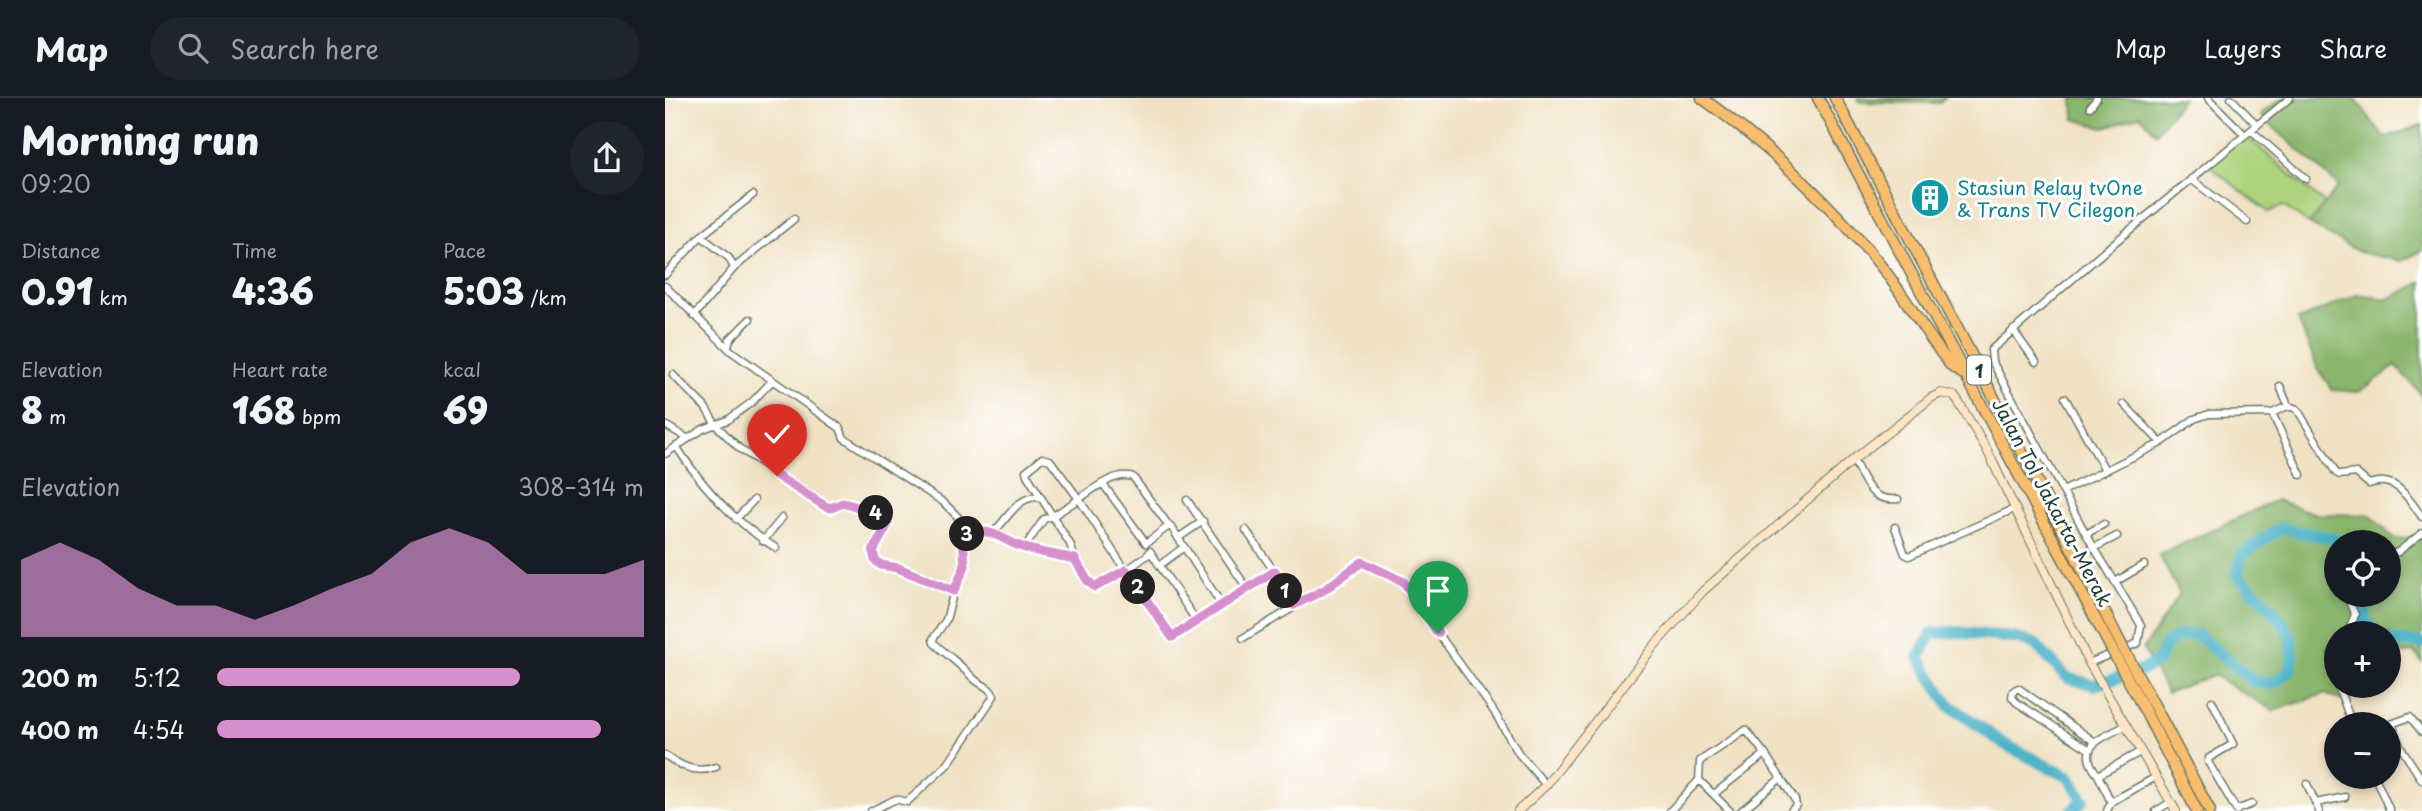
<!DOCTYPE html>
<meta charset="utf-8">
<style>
body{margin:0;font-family:"Playpen Sans",sans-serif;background:#20242c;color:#f1f3f6;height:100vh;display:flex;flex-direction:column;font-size:26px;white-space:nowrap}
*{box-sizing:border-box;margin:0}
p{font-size:23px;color:#9ea1a6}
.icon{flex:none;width:38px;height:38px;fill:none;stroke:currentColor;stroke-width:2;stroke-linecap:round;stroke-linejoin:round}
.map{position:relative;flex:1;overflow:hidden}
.panel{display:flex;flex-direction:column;background:#171b24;width:665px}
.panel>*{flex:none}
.fabs{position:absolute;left:1659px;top:432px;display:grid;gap:14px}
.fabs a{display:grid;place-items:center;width:77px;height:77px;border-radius:50%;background:#171b24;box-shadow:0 4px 10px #0003;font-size:35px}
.pin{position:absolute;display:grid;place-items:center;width:60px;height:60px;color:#fff;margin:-72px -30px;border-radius:50% 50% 50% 0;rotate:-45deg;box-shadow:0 0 7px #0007}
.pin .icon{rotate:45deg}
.km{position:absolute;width:35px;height:35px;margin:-18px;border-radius:50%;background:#222;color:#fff;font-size:19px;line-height:35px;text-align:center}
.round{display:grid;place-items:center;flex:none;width:74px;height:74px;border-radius:37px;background:#20242c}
.summary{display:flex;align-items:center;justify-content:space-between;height:119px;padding:0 21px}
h1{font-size:38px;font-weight:800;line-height:52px}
.metrics{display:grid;grid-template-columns:repeat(3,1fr);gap:10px;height:119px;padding:7px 21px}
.metrics div{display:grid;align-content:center}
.metrics b{font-size:35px;font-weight:800}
.metrics small{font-size:19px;font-weight:400}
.metrics p{font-size:19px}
.chart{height:196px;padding:14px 21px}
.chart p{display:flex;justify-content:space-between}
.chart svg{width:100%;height:126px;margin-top:7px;fill:#d690ce;opacity:.7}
ul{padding:0 21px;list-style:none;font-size:23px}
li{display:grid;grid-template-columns:112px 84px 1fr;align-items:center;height:52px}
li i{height:18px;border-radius:9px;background:#d690ce}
header{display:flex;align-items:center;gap:42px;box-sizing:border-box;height:98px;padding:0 35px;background:#171b24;border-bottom:2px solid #363941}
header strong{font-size:33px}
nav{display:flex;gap:38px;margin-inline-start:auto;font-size:24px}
.search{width:490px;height:63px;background:#20242c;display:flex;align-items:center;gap:18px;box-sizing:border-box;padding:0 24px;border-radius:38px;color:#9ea1a6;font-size:26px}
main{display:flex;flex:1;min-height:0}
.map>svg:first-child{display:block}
.green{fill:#add37d;stroke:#668858;stroke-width:2}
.forest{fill:#8ab56c;stroke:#547950;stroke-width:2;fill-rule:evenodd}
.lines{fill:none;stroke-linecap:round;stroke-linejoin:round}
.river{stroke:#46b0c5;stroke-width:12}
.street-casing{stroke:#687666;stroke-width:9}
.secondary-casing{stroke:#687666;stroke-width:10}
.highway-casing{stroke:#687666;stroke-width:13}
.street{stroke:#fff;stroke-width:6}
.secondary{stroke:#fde5c5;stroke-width:8}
.highway{stroke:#f9be6d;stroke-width:10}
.highway-bridge-casing{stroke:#687666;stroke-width:13;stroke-linecap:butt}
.highway-bridge{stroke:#f9be6d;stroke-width:10}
.route-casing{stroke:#fff;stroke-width:14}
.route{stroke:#d690ce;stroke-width:9}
.labels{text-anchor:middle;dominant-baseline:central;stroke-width:6;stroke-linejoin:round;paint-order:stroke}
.shield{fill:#fff;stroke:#627771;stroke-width:2}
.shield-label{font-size:18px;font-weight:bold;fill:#1f3d34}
.culture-label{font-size:19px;fill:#0d838f;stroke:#fff;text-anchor:start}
.street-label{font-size:19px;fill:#1f3d34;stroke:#fff}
</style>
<header>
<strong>Map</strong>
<div class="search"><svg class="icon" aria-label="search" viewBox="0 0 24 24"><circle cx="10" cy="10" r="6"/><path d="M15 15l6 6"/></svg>Search here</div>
<nav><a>Map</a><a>Layers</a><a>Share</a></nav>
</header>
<main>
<section class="panel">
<div class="summary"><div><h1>Morning run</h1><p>09:20</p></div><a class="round"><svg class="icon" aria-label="share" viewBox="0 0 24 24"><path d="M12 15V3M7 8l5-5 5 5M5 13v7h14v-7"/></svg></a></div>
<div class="metrics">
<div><p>Distance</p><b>0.91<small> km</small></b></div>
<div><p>Time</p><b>4:36</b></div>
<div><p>Pace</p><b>5:03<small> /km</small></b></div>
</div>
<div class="metrics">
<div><p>Elevation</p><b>8<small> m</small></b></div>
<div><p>Heart rate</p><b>168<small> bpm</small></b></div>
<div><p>kcal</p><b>69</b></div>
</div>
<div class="chart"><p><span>Elevation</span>308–314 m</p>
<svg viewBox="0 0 160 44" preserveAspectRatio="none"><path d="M0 44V17L10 11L20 17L30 27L40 33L50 33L60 38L70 33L80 27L90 22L100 11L110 6L120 11L130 22L140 22L150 22L160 17V44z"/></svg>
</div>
<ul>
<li><b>200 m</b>5:12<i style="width:71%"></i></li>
<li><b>400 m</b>4:54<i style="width:90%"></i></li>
</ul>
</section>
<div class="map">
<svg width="1757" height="713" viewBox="0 0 1757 713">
<rect width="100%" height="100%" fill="#fff"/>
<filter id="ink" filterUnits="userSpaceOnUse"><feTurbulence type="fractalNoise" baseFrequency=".0143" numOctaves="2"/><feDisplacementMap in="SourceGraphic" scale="14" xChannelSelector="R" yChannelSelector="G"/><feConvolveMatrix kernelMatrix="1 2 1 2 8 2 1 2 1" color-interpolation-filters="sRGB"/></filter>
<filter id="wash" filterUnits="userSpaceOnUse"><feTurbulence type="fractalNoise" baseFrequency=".00686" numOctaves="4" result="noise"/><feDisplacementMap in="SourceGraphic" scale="28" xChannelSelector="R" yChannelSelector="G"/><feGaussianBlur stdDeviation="1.57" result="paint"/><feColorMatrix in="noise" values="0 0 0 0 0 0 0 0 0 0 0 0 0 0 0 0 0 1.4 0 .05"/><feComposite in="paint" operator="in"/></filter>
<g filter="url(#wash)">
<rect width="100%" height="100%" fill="#f0e1c3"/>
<path class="green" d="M1579,36L1660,106L1644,126L1618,108L1603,114L1541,65Z"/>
<path class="forest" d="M1192,0H1280L1275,5L1194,4Z
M1408,0H1518L1491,35L1475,17L1439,30L1409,21Z
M1617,0H1690L1719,40L1757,27V153L1736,163L1694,154L1644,126L1674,88L1595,17Z
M1757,184V300L1752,291L1731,268L1694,294L1667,292L1653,271L1633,222L1692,197L1724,201Z
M1611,402L1651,416L1705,417L1729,441L1757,438V564L1749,554L1724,558V536H1671V588H1714L1715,591L1677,602L1659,596L1609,613L1548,577L1502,595L1478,551L1515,496L1494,457ZM1671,444H1724V497H1671Z"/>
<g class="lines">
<path class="river" d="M1699,497L1700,522L1712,536
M1724,543L1757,545
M1407,713L1418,702L1405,680L1339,646L1284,607L1254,560L1267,535L1292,534L1349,540L1370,546L1402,580L1429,587L1476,573L1493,563L1501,546L1516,537H1532L1588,583L1607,586L1624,574C1626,567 1629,559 1628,552C1626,521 1591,498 1572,476L1577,457L1615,430L1667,440L1674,444"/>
</g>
</g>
<g filter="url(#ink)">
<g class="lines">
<g class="street-casing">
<path id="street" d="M1543,0L1579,36
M1566,0L1592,27
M1425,9L1432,0
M1586,32L1641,81
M1526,81L1582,124
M69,170L129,121
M0,177L36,138L88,97
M0,188L66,253L175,330L179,340L278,404L293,419L298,438L300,469L289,493L281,522L268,541L269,545C282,557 296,567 308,580C315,587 325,588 329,598L283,666L242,704
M29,218L69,170L64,160L36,138
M1348,232L1371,264
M63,249L65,241L85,221
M8,277L40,309L51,327L74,350L160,408L166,410C180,403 215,411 223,426L207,456L216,467L233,470L289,493
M1400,300L1440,372
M1459,306L1496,345
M1623,308L1632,311L1671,375L1675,377L1691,375L1704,386C1731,376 1743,400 1757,419
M1607,315L1623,308L1615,288
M0,327L22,340
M11,348C38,390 69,424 111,450
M0,356L38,331L63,322L87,304L107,283
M1188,362C1201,384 1204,404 1233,401
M438,386L481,445L504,428L507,430L556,506
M1398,393L1496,345L1529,321L1544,316L1607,315L1636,377
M522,402L582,490
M71,421L89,402
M1230,429L1240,456L1244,458L1349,411
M581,432L615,482L630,507
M329,434C343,420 353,397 375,399
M1421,436L1439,426
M298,438C327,426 334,441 360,450C376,455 393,457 410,461L422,482L430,489L461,473L507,539L610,473
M513,440L538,423
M98,443L117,420
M359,450L379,421L388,418L414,401L461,473L485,455
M1429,450L1452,438
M485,453L532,524
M1724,457L1733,454L1757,435
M410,461L405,446L362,377L361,373L377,360L385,362L414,401C428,391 451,373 468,379L504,428
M495,467L519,449
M1671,475V477
M1450,484L1479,467
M1681,497L1690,517L1682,536
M578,540L659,491L697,464L739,484L746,492L773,535L828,612L854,656L881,687
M1671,550L1666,556L1671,582
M1424,565L1473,545L1476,527L1421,436L1327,263L1326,252L1449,145L1625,0
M1673,588L1687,626
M1547,603L1568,646L1544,660L1543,664L1572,713
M1726,626L1745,619L1757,634
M1727,626L1735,648L1757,682
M1425,652L1351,604L1347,599L1348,593L1353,590L1430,644
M0,657C17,669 31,676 51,669
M1433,677C1409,648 1437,640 1460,628
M1710,679L1725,713
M1642,686L1654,713
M1049,696L1100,656
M1446,704L1433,677L1475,654
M1651,705L1680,699
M1571,712L1587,706
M206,713L231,701L242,704
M1005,713L1034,682
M1065,713L1034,682L1035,663L1081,632L1100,656L1130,702L1131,707L1126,713
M1076,713L1116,680
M1442,713L1446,704L1491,679
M1491,713L1506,704"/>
</g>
<g class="secondary-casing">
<path id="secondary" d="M853,713L881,687L989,548L1038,493L1188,362L1266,300L1276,295L1289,298L1294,305L1322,352L1424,565L1511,713"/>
</g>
<g class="highway-casing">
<path id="highway" d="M1037,0C1105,49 1167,106 1219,172C1243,203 1262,238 1287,269L1300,277
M1153,0L1446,550
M1170,0L1325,292L1456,546
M1488,605L1545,713
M1478,609L1532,713"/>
</g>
<use href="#street" class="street"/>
<use href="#secondary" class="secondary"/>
<use href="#highway" class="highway"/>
<g class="highway-bridge-casing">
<path id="highway-bridge" d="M1456,546L1488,605
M1446,550L1478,609"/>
</g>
<use href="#highway-bridge" class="highway-bridge"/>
</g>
</g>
<g class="lines" filter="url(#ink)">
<g class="route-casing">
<path id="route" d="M112,378L160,408L166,410L178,405L186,407L214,416L223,426L208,453L210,462L216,467L233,470L289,493L300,468L298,438C327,426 334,442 360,450C376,455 393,457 410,461L422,482L430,489L461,472L507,539L610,473L629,507L659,492L697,464L739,484L773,535"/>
</g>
<use href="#route" class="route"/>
</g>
<defs>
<g id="building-disc" transform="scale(2.0125)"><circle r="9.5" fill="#0f9aa8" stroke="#fff"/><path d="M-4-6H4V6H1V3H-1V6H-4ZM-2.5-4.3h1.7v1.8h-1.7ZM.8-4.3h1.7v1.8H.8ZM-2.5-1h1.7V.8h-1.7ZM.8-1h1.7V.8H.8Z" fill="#fff"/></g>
</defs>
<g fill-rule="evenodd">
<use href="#building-disc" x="1265" y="100"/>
</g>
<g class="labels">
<rect class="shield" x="1302" y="257.5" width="24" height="29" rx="5"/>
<g class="shield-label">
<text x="1314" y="272">1</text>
</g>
<g class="culture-label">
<text x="1292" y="89">Stasiun Relay tvOne<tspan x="1292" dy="22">&amp; Trans TV Cilegon</tspan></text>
</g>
<g class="street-label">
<text transform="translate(1388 404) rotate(62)">Jalan Tol Jakarta–Merak</text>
</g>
</g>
</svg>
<div class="fabs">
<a><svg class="icon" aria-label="locate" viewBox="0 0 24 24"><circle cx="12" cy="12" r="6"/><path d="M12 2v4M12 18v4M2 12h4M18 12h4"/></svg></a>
<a>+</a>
<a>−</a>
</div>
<div class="pin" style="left:773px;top:535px;background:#1e9e55"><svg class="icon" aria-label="arrive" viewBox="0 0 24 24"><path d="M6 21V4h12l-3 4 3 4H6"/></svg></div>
<div class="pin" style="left:112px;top:378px;background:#d93025"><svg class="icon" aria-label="check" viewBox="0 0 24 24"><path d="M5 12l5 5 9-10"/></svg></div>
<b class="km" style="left:620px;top:493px">1</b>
<b class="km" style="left:473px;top:489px">2</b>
<b class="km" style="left:302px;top:436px">3</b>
<b class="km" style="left:211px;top:415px">4</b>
</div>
</main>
